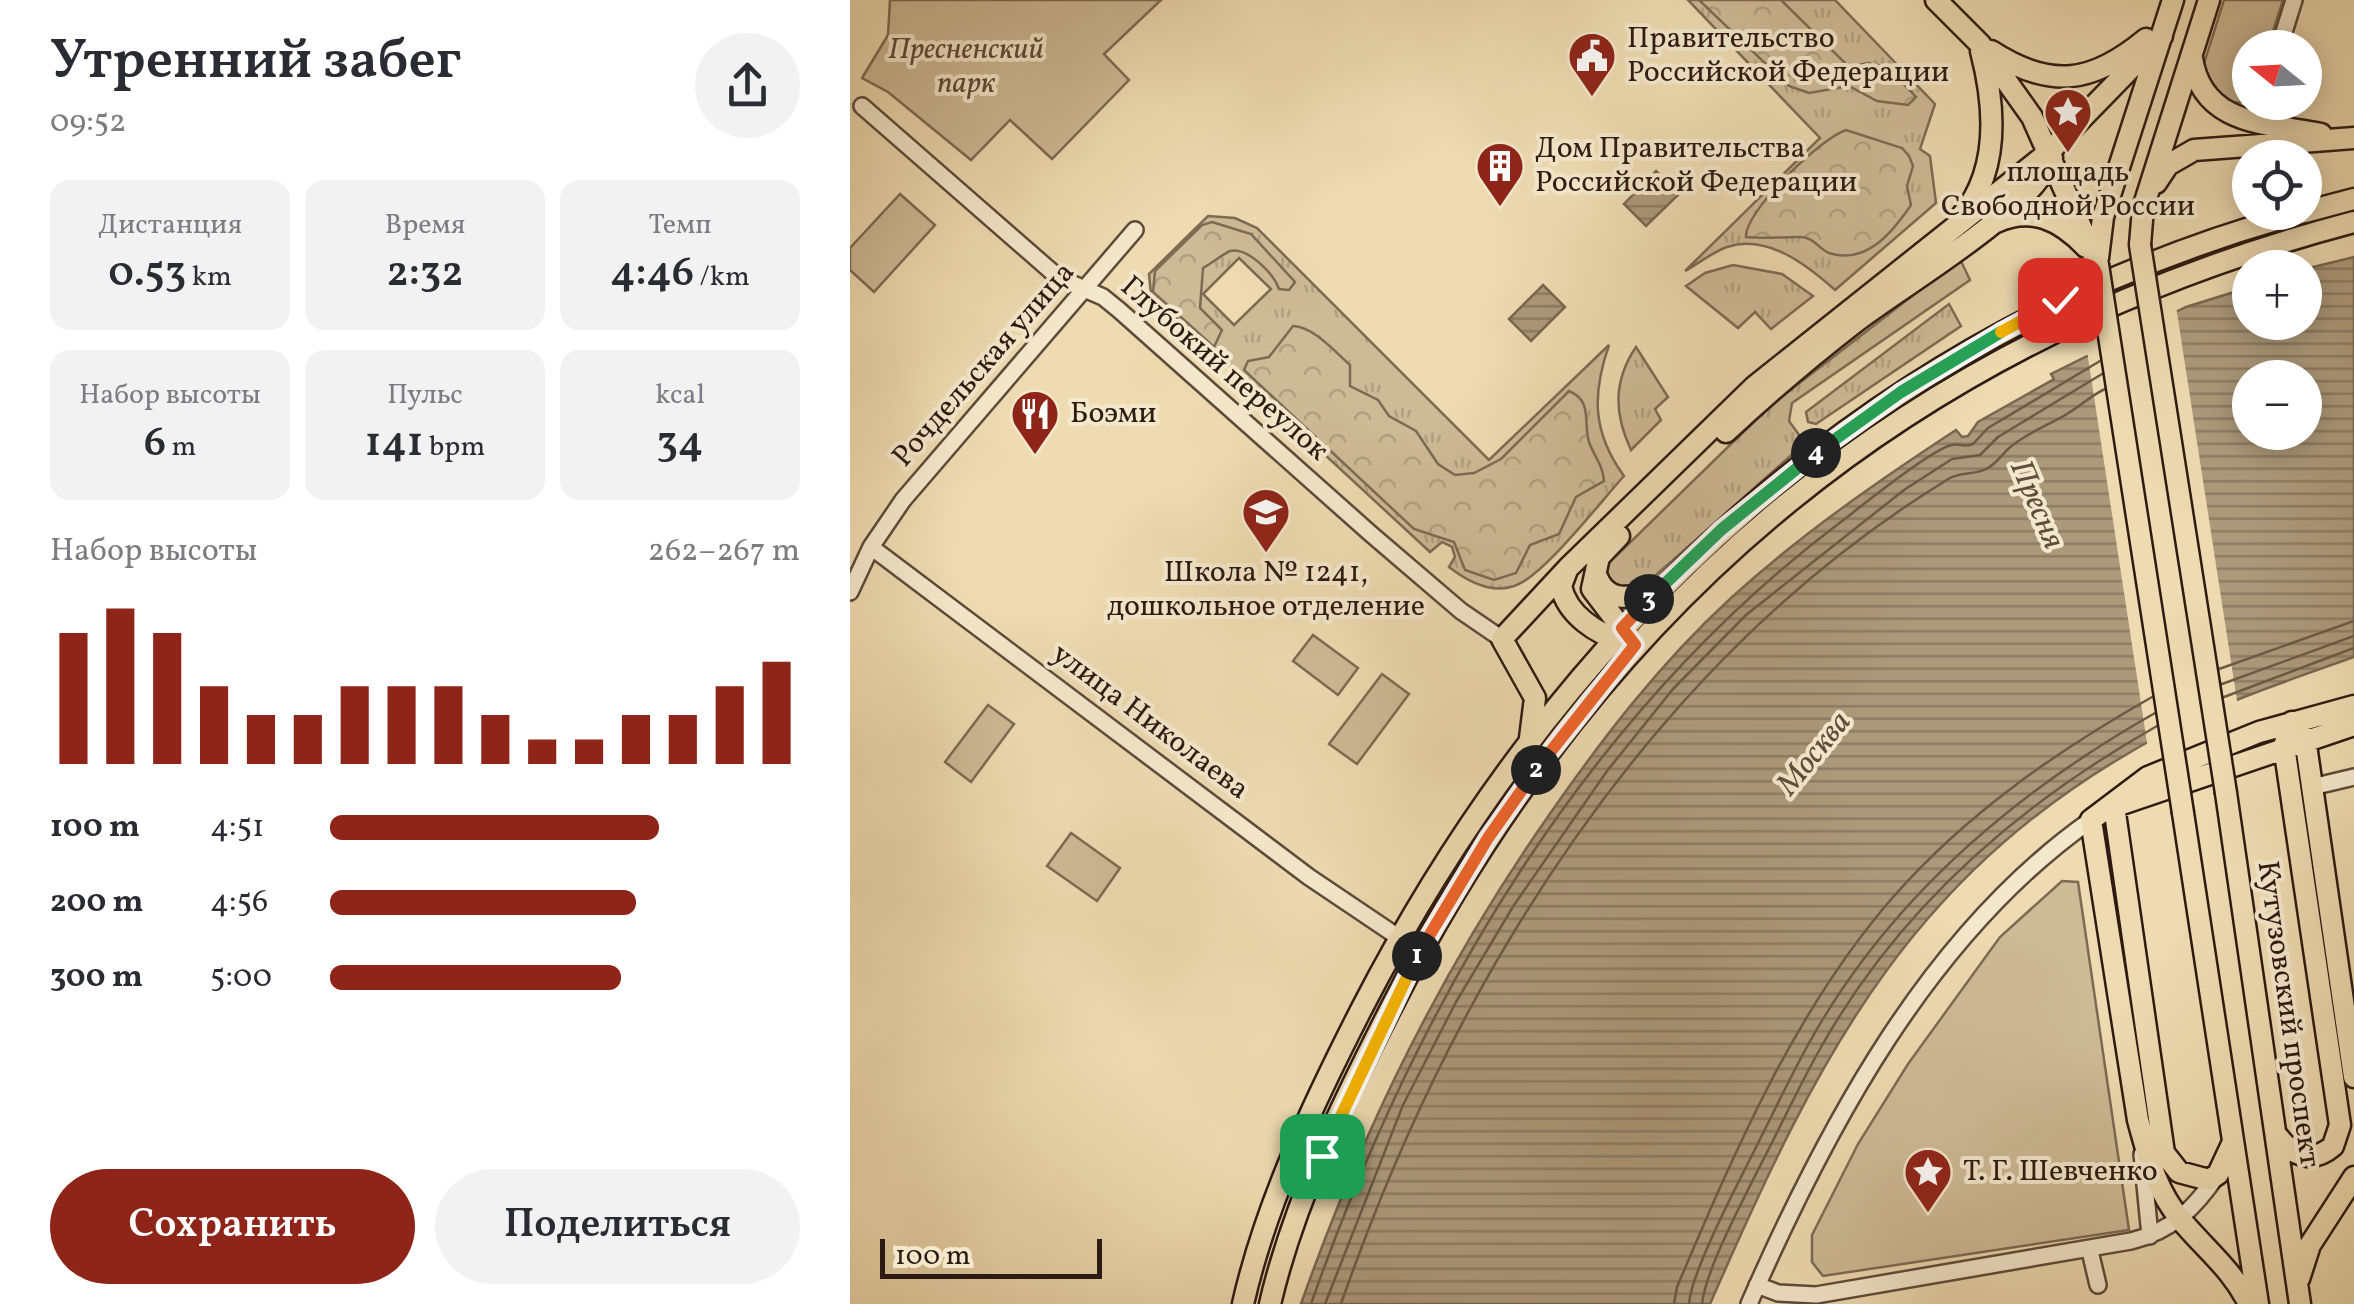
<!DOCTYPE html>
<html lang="ru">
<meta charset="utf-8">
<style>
body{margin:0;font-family:Vollkorn,serif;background:#f2f2f3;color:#2b2b33;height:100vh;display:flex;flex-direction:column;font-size:38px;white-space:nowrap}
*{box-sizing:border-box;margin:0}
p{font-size:32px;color:#7c7c81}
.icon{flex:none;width:55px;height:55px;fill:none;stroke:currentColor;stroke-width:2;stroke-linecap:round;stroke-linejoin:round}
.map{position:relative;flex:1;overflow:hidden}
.panel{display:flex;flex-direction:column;background:#fff;width:850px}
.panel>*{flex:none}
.needle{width:65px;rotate:288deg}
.fabs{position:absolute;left:1382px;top:30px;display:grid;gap:20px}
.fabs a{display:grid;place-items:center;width:90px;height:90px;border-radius:50%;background:#fff;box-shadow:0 5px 25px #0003;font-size:50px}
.scale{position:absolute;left:30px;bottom:25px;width:222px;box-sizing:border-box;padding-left:10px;border:5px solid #2d1a12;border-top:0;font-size:28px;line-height:35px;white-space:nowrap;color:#2d1a12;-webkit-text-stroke:8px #f4e8cc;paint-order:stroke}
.pin{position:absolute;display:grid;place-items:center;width:85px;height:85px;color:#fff;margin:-42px;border-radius:20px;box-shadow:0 5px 15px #0006}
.km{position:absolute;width:50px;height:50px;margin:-25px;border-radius:50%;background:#222;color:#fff;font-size:28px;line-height:50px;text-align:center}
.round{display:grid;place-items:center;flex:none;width:105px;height:105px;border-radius:52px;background:#f2f2f3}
.headline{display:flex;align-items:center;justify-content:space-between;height:170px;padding:0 50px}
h1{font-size:55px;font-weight:600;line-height:75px}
.metrics{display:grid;grid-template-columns:repeat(3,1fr);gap:15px;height:170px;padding:10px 50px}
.metrics div{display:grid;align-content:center;border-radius:20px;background:#f2f2f3;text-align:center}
.metrics b{font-size:42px;font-weight:600}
.metrics small{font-size:28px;font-weight:400}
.metrics p{font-size:28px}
.chart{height:280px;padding:20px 50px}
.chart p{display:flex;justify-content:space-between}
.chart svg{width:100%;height:180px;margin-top:10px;stroke:#8f2418;stroke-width:6}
.primary-button{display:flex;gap:20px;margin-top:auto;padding:20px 50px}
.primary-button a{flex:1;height:115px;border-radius:60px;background:#8f2418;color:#fff;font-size:40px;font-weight:600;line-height:115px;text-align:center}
.primary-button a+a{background:#f2f2f3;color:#2b2b33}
ul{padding:0 50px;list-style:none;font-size:32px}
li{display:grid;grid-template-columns:160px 120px 1fr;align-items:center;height:75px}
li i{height:25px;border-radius:12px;background:#8f2418}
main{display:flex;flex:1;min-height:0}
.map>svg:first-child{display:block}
.grass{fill:url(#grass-tufts);stroke:#7d6a54;stroke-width:2.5;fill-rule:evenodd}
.forest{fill:url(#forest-crowns);stroke:#7d6a54;stroke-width:2.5}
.park{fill:#cdba96;stroke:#7d6a54;stroke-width:2.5}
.water{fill:url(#water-rules);stroke:#796651;stroke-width:2.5;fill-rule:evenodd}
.pier{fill:#eedbb1}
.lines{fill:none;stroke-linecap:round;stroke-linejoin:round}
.shore{stroke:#6c5a46;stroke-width:2.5}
.minor-casing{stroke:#5d4a3a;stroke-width:20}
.major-casing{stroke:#2d1a12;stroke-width:25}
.minor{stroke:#f4e8cc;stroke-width:15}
.major{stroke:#eedbb1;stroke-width:20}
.major-bridge-casing{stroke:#2d1a12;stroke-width:25;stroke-linecap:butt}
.major-bridge{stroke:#eedbb1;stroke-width:20}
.split-1-casing{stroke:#fff;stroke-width:20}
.split-2-casing{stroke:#fff;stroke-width:20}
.split-3-casing{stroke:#fff;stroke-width:20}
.split-4-casing{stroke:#fff;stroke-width:20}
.split-5-casing{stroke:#fff;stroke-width:20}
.split-6-casing{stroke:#fff;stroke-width:20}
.split-1{stroke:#f5b400;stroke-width:12}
.split-2{stroke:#f0652b;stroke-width:12}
.split-3{stroke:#f0652b;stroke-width:12}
.split-4{stroke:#22a559;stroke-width:12}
.split-5{stroke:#22a559;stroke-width:12}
.split-6{stroke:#f5b400;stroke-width:12}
.labels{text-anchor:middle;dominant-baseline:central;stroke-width:8;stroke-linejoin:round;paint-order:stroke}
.poi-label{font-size:30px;fill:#2d1a12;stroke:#f4e8cc;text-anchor:start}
.park-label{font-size:30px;font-style:italic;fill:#5d4a3a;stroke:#f4e8cc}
.street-label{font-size:30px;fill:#2d1a12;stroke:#f4e8cc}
.water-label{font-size:32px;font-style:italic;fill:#604d3c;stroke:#f4e8cc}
</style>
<main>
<section class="panel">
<div class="headline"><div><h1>Утренний забег</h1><p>09:52</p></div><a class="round"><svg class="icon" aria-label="share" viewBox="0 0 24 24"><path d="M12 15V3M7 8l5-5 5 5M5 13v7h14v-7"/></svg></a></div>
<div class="metrics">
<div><p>Дистанция</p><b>0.53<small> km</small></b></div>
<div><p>Время</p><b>2:32</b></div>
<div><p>Темп</p><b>4:46<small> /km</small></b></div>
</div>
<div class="metrics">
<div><p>Набор высоты</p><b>6<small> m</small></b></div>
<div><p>Пульс</p><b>141<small> bpm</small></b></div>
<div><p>kcal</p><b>34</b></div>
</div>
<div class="chart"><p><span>Набор высоты</span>262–267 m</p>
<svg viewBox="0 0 160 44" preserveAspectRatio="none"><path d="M5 44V12M15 44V6M25 44V12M35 44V25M45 44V32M55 44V32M65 44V25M75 44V25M85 44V25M95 44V32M105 44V38M115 44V38M125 44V32M135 44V32M145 44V25M155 44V19"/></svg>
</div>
<ul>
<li><b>100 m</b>4:51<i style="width:70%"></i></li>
<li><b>200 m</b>4:56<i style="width:65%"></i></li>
<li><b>300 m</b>5:00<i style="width:62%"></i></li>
</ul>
<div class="primary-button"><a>Сохранить</a><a>Поделиться</a></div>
</section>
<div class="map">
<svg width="1504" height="1304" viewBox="0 0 1504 1304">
<defs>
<pattern id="grass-tufts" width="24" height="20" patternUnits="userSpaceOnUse" patternTransform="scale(2.5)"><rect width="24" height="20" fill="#cdba96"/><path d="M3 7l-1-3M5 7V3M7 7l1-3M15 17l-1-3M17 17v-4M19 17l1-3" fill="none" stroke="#b09f80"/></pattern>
<pattern id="forest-crowns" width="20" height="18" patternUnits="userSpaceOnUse" patternTransform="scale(2.5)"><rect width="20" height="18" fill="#cdba96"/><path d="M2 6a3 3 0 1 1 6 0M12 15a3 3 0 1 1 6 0" fill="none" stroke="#b09f80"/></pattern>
<pattern id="water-rules" width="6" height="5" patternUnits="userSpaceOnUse" patternTransform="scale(2.5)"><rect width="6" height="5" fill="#ac997b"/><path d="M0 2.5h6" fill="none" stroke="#8c7c63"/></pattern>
</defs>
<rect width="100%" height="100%" fill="#eedbb1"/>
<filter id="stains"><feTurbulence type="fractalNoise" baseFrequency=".002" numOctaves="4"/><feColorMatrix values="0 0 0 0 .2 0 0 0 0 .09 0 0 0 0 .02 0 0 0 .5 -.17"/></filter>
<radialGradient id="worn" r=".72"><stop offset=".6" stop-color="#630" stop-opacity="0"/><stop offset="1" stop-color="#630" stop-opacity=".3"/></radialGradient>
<path class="grass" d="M838,0H985L1085,104L1070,149L1080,156L1086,203L985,290C958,266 917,233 877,247C863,252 849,263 835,271L970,138Z
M358,216L385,218L407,228L639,460L759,345C742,394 742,432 774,476C752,500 692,578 664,586C641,594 617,581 599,567L605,557L602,547L592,542L580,552L301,294L299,274ZM389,258L421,289L384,325L353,294Z
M1110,259L1120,280L942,403L939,421L955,443L788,591L770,593L756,576L759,563L921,405Z
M883,265L932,274L963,296L921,329L905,312L888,328L836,286L855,273Z
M1099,304L1111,326L966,424L958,422L956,412Z
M786,347L818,397L805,409L811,420L781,450C764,414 763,381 786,347Z"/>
<path class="forest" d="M849,0H931L999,67L1018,63L1037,67L1066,97L1058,105L1027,101L999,86L959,93L939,86Z
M996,130L1052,148L1059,156L1063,166L1057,186L1061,205C1042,233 1016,265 979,253C969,249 963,237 951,237C933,237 914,239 896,237C894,212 971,138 996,130Z
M362,222L401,234L445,282L439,290L429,289C424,274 398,247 380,251C373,254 361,264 353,268L350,308L372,330L364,347L303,292L305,271L352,225Z
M443,326C464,327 484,351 500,365V386L528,400L539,416L566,431L588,464L605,475L624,473L651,459L719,391C743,401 733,422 739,442C744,456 753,465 754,481L726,497L709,534L680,545L666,573L644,580L615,570L604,542L564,529L394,370L398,361L419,357Z"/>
<path class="park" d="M40,0H311L254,54L279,80L202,159L160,120L121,160L38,92L12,78L38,35Z
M1374,0H1433L1418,47L1400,48V100C1382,107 1374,100 1358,91L1353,67Z
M50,194L85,225L24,292L0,270V248Z
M463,635L508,668L488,695L443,661Z
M532,674L559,694L507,764L479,744Z
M138,705L164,724L121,782L95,762Z
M221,833L270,868L247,901L197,866Z
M1212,881L1228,882L1279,1230L973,1276L962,1262V1235L1008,1144L1058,1064L1150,937Z"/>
<path class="water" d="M806,171L829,194L796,226L774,204Z
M1504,257V657C1443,679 1378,700 1320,730C1063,865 971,1050 860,1304H451C512,1130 591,970 697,818C751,740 810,663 881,598C950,535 1028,481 1106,430L1112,437L1118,436L1128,422L1204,379L1201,374L1336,307L1400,287V322H1455V269ZM1400,378H1455V432H1400Z
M693,285L715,307L681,341L659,319Z"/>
<path class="pier" d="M1326,306L1388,707L1298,749L1237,351Z"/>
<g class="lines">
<path class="shore" d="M1369,669L1504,621
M1372,684L1504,636
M1374,697L1504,648
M461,1304C567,1002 736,712 996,518C1014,504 1083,448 1102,445C1109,443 1114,448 1123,444L1138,428L1250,361
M475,1304L553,1105L606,1002L664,905L757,771L823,689L896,615L1054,490L1102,459L1130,455L1148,437L1252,374
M491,1304C604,979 801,660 1100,478C1111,472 1124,475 1136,469C1146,464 1151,456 1158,449C1174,434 1199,425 1217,414C1231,406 1240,396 1255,389
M824,1304L827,1287C885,1151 945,1009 1044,896C1117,813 1207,751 1302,697
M839,1304C841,1274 882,1195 897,1165C918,1124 937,1083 959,1043C1039,899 1164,793 1305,713
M852,1304C855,1271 895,1196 911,1164C931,1126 949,1086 970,1049C1048,909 1169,804 1307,726"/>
<g class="minor-casing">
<path id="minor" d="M1429,48L1444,0
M12,106L209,278L253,297L269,310L521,534L611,611L652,639
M1405,120L1411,102
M21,547L459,877L560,945
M0,592L21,547L53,500L285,230
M1462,787L1504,777
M1292,1154L1300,1236
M1240,1251L1248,1285
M907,1285L928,1293L966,1295L1281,1241C1322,1231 1345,1208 1368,1174
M899,1304C977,1126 1079,934 1241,820"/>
</g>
<g class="major-casing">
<path id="major" d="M1086,0L1130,44L1182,117L1248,265
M1141,51C1201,90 1243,83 1296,39
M1342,58C1352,125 1415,123 1471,134
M1306,183L1318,165L1344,150L1504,138
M1455,212L1504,199
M1110,218C1151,171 1145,105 1131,51
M1146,222C1182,206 1210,220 1236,247
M1290,245L1293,208L1359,0
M1248,258L1253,217L1323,0
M876,432C917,394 960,357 1004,323C1057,282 1175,216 1202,158
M769,536L749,557L742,589L777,635
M717,570L711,586C717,615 747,634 774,642
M746,574C755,603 781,600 803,589
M652,639L718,568L905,386L1199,152L1312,36
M652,639L685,698L680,738
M1442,722L1455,738L1504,1077
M1376,793L1450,1304
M1264,806L1314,1153L1329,1172L1359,1180L1368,1174L1383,1142
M1266,806L1504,725
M1333,813L1408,1304
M1426,1134C1441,1155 1461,1165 1483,1146L1490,1125L1434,746L1442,722
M1449,1279L1460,1245L1504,1177
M393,1304C416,1202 465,1100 512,1008C711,622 1030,327 1454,212
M420,1304C444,1201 494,1100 542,1006C749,600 1062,338 1504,222
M1399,1304C1382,1269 1355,1249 1331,1220C1306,1191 1298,1156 1288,1120L1241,820L1298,777L1409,732L1504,706"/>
</g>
<use href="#minor" class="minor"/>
<use href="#major" class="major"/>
<g class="major-bridge-casing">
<path id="major-bridge" d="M1290,245L1376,793
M1248,265L1333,813"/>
</g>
<use href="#major-bridge" class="major-bridge"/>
</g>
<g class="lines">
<g class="split-1-casing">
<path id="split-1" d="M472,1156L567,956"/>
</g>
<g class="split-2-casing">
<path id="split-2" d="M567,956L638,838L686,770"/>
</g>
<g class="split-3-casing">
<path id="split-3" d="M686,770L785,645L772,628L799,599"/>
</g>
<g class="split-4-casing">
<path id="split-4" d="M799,599L872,529L966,453"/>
</g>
<g class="split-5-casing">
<path id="split-5" d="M966,453L1051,392L1151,332"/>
</g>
<g class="split-6-casing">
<path id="split-6" d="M1151,332L1210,300"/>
</g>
<use href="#split-1" class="split-1"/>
<use href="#split-2" class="split-2"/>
<use href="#split-3" class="split-3"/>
<use href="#split-4" class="split-4"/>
<use href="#split-5" class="split-5"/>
<use href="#split-6" class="split-6"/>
</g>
<defs>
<g id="civic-pin" transform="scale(2.5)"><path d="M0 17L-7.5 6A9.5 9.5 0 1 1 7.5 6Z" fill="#8f2418" stroke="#f4e8cc"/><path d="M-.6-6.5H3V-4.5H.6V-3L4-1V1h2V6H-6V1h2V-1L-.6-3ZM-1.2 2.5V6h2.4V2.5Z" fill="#fff"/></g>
<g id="sight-pin" transform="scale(2.5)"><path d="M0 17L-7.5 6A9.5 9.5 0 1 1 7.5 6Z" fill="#8f2418" stroke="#f4e8cc"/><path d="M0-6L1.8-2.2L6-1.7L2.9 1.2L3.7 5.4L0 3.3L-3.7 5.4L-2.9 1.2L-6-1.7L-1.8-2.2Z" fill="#fff"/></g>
<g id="building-pin" transform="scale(2.5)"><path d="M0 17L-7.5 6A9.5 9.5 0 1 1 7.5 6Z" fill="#8f2418" stroke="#f4e8cc"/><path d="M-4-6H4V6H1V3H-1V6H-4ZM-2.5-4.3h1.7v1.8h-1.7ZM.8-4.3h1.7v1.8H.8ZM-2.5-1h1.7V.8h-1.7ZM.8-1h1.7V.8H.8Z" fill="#fff"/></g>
<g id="restaurant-pin" transform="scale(2.5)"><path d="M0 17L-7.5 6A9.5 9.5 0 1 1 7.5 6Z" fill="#8f2418" stroke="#f4e8cc"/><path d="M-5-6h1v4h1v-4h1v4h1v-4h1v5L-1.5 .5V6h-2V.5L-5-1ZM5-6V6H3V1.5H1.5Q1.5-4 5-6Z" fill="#fff"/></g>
<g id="school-pin" transform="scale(2.5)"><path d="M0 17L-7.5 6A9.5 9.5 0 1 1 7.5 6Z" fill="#8f2418" stroke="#f4e8cc"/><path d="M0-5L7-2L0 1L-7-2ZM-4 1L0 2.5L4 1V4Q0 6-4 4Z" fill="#fff"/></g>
</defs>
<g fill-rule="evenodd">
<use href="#civic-pin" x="742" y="56"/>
<use href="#sight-pin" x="1218" y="112"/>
<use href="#building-pin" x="650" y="166"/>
<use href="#restaurant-pin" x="185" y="414"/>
<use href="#school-pin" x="416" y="512"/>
<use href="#sight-pin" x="1078" y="1172"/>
</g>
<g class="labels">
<g class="poi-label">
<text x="777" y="39">Правительство<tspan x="777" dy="34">Российской Федерации</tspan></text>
<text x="685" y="149">Дом Правительства<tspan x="685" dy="34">Российской Федерации</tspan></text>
<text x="1218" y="173" text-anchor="middle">площадь<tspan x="1218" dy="34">Свободной России</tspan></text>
<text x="220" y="414">Боэми</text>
<text x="416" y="573" text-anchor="middle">Школа № 1241,<tspan x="416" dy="34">дошкольное отделение</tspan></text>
<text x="1113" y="1172">Т. Г. Шевченко</text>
</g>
<g class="park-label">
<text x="116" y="50">Пресненский<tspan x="116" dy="34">парк</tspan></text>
</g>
<g class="street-label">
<text transform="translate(134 365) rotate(-49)">Рочдельская улица</text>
<text transform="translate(374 369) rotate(41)">Глубокий переулок</text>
<text transform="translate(300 722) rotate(37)">улица Николаева</text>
<text transform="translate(1438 1014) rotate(82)">Кутузовский проспект</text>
</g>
<g class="water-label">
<text transform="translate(1186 505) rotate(67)">Пресня</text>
<text transform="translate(965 754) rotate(-51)">Москва</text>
</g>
</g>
<rect width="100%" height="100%" filter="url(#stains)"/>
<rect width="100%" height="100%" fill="url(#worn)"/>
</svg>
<div class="fabs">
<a><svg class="needle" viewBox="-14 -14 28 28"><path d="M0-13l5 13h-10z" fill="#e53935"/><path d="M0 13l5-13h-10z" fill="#7c7c81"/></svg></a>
<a><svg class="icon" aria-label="locate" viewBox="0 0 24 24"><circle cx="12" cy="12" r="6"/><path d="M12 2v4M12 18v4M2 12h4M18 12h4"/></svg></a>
<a>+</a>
<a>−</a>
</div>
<div class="scale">100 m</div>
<div class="pin" style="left:472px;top:1156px;background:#1e9e55"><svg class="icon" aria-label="arrive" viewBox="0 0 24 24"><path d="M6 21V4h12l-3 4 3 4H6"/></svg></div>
<div class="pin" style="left:1210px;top:300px;background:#d93025"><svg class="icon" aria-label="check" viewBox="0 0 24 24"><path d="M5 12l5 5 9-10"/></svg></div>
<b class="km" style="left:567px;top:956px">1</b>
<b class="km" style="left:686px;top:770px">2</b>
<b class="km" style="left:799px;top:599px">3</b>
<b class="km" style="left:966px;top:453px">4</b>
</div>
</main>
